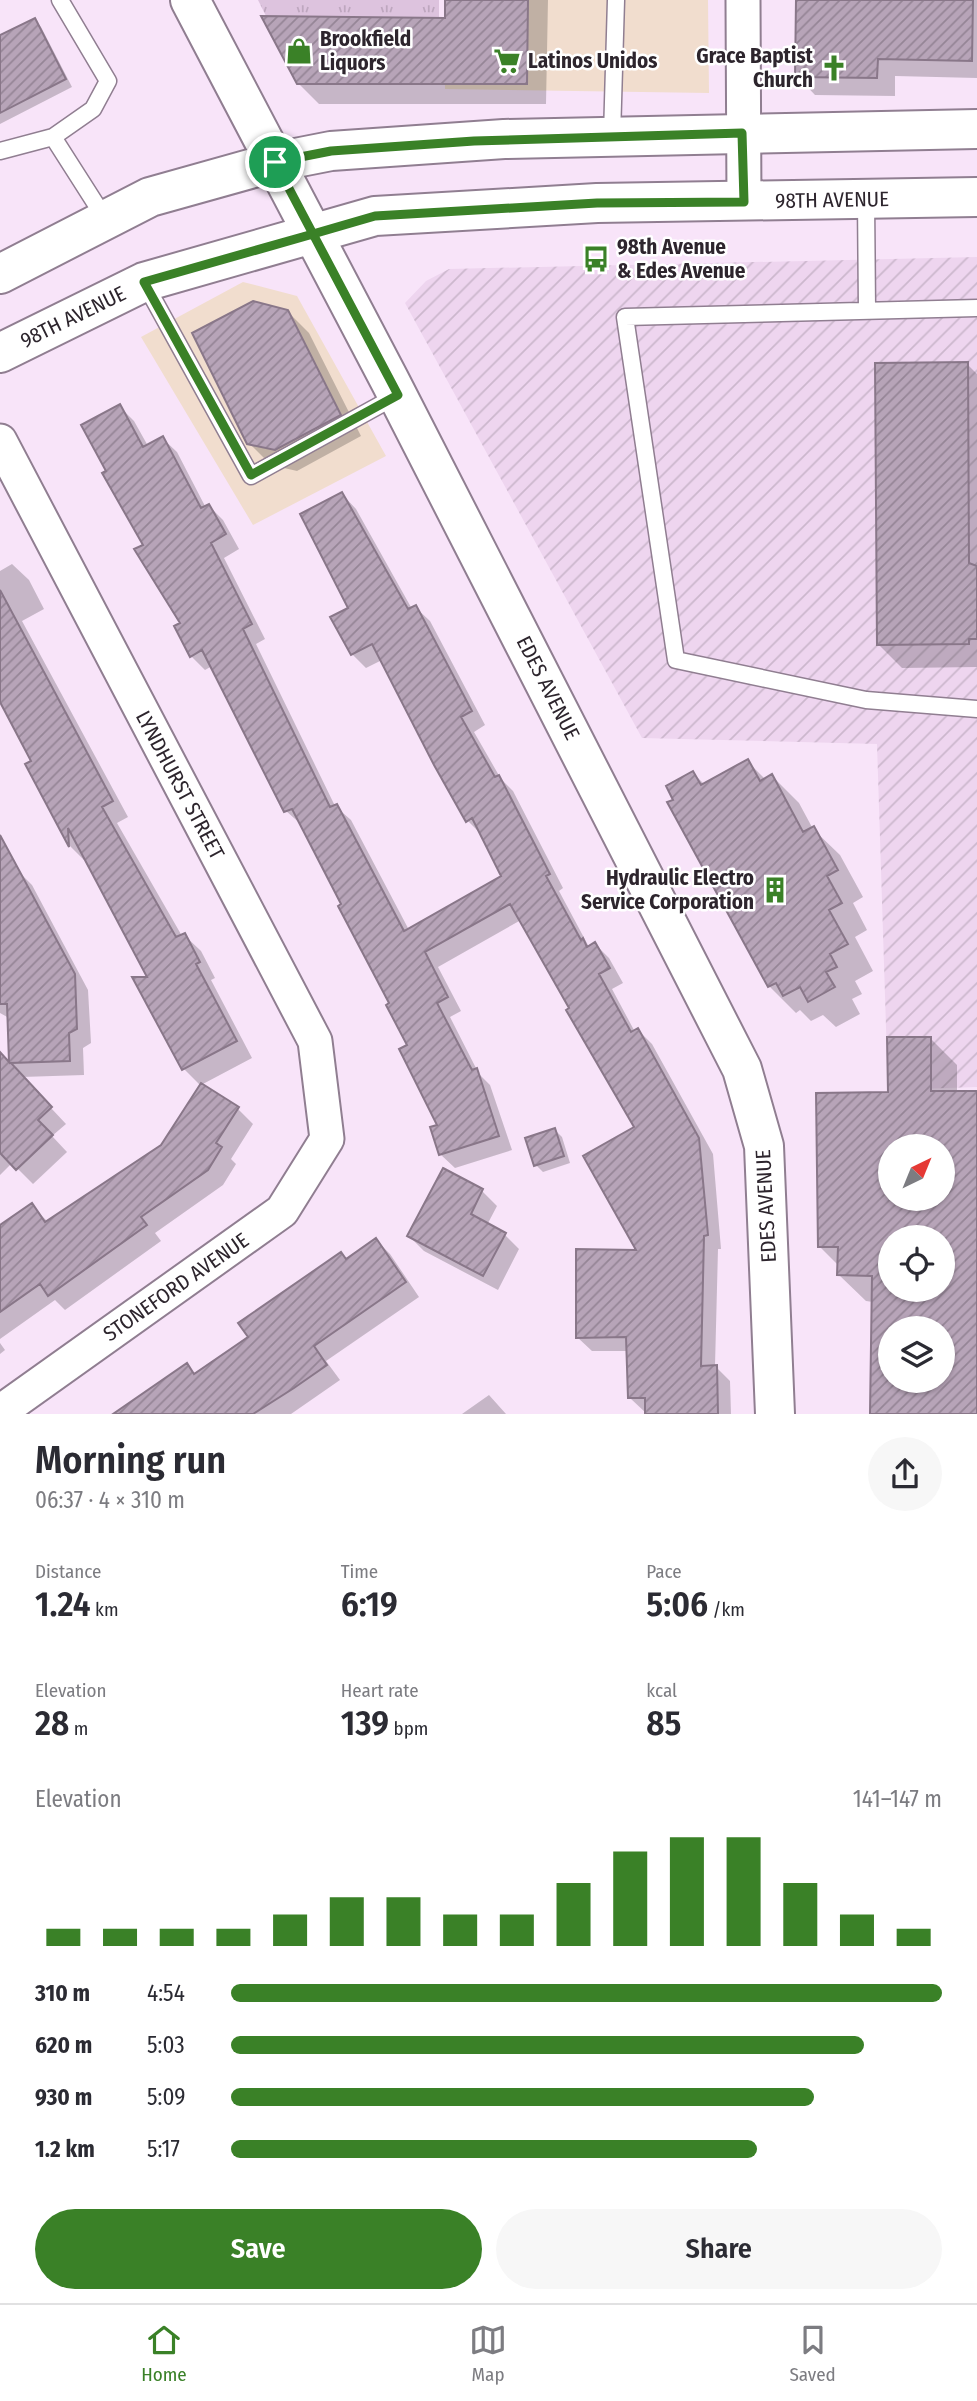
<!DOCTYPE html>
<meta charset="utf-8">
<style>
body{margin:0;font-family:"Fira Sans Condensed",sans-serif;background:#f7f7f7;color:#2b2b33;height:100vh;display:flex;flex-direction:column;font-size:26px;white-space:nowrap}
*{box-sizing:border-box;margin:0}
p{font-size:23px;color:#7c7c81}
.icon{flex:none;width:38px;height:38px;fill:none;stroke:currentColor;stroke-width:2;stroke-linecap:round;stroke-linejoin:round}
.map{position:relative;height:1414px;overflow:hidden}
.panel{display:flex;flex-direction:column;background:#fff;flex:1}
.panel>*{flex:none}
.needle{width:46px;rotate:43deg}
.buttons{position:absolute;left:878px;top:1134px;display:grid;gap:14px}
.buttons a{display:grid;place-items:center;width:77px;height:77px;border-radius:50%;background:#fff;box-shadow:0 2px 5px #0004;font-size:35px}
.pin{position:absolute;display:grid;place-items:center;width:60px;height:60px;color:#fff;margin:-30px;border:4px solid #fff;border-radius:50%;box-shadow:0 2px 7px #0007}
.round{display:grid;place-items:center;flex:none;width:74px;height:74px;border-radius:37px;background:#f7f7f7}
.headline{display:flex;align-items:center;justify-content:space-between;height:119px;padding:0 35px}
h1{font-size:38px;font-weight:600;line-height:52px}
.metrics{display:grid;grid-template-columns:repeat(3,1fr);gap:10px;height:119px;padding:7px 35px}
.metrics div{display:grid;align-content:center}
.metrics b{font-size:35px;font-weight:600}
.metrics small{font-size:19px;font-weight:400}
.metrics p{font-size:19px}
.chart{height:196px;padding:14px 35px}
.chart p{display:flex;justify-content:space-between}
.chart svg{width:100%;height:126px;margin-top:7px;stroke:#3a8127;stroke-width:6}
.primary-button{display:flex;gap:14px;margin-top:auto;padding:14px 35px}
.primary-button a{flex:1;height:80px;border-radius:42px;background:#3a8127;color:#fff;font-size:28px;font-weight:600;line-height:80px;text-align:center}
.primary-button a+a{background:#f7f7f7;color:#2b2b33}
ul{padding:0 35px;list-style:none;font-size:23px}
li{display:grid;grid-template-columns:112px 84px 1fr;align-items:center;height:52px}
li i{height:18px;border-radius:9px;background:#3a8127}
.tabs{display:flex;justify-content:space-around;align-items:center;height:98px;border-top:2px solid #e1e1e2;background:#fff;font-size:19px;color:#7c7c81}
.tabs a{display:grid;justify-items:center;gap:4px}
.tabs .current{color:#3a8127}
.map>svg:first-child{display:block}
.commercial{fill:#f1ddce}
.industrial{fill:url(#industrial-furrows)}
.grass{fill:url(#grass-tufts)}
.shadow{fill:#0003;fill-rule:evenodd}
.building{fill:url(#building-hatch);stroke:#897789;stroke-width:2;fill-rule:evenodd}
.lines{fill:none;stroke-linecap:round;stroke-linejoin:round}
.lane-casing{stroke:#907e91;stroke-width:19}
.street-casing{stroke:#907e91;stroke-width:37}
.secondary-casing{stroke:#907e91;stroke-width:42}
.primary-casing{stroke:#907e91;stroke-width:42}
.lane{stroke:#fff;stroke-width:16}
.street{stroke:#fff;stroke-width:33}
.secondary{stroke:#fff;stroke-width:38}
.primary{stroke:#fff;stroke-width:38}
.route-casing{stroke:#fff;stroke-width:14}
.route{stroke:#3a8127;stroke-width:9}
.labels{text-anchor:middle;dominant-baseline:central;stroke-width:5;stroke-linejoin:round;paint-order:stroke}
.poi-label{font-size:21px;font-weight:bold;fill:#2d252d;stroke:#fff;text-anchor:start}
.street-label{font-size:21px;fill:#2d252d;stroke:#fff}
</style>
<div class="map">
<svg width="977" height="1414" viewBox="0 0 977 1414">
<defs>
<pattern id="industrial-furrows" width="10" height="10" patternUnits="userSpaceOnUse" patternTransform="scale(1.75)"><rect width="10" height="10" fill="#eed5ef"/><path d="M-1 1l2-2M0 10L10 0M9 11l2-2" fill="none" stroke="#ccb7cd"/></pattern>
<pattern id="grass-tufts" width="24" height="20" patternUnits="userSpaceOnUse" patternTransform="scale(1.75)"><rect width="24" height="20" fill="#ddc3de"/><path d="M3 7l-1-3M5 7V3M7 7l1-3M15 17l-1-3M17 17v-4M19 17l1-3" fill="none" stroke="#bea7bf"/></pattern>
<pattern id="building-hatch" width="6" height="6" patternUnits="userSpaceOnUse" patternTransform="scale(1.75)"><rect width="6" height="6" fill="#b7a4b8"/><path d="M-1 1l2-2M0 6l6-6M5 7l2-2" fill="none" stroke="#958596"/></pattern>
</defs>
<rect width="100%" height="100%" fill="#f8e4f9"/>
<path class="commercial" d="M444,0H708L709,93L445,89Z
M243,282L297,296L386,456L253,525L141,337Z"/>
<path class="industrial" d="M977,257V1087L888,1090L877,744L642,738L405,303L426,281L449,269Z"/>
<path class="grass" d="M258,0H439V18L266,16Z"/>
<path class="shadow" d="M447,0H548L546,104H319L298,83L447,20Z
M798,0H977V78L895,76V96L815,95L797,76Z
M34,20L41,27L72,87L0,124V37Z
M287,311L309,333L361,436L297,471L271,465L249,443Z
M967,364L977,374V667L902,668L878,644Z
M120,407L134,421L148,446L162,438L177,452L206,508L209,506L223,520L239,549L224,558L265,639L256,644L335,806L351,820L409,930L504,877L483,836L468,821L382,660L366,668L352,654L342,494L356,509L412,609L415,607L430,621L485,725L474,732L501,779L513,791L563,888L559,891L589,947L595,944L609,958L623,983L612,989L635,1032L638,1030L652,1044L713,1154L721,1249H718L715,1366L730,1381L731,1414H647L630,1398L628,1351H592L577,1337L639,1252L636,1128L521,920L438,967L461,1011L450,1017L479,1074L490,1085L512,1150L455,1168L440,1154V1126L409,1046L343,905L302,825L286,811L212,666L205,670L191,656L182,624L108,472Z
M12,564L29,580L44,609L22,621L128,817L117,823L182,936L184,935L201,951L215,978L211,980L252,1058L201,1085L238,1109L253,1124L231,1159L236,1164L223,1185L155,1233L161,1241L65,1310L55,1300L0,1339V1227L31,1205L48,1222L162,1146L201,1086L184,1069L135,979H150L84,855V860L70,846L27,764L33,761L0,698V571Z
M747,761L766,780L772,776L799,803L813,829L840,855L863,897L853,903L867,930L855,937L873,971L855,981L862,994L852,999L860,1014L836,1027L823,1015L811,1021L800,1010L796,1013L769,986L675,800L693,773L704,784Z
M18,871L32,885L88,990L91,1043L83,1048L84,1075L22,1077L66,1124L52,1136L67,1152L33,1184L12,1163L0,1175V1082L16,1067L11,1062L9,1018L0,1013V877Z
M930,1038L957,1065V1093L977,1094V1414H872L873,1302L866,1301L839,1275V1266L820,1247L889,1093ZM891,1146H943V1199H891ZM891,1237H943V1290H891ZM891,1328H943V1381H891Z
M555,1130L562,1137L570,1163L543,1172L536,1165Z
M482,1191L497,1206L487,1225L504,1234L519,1249L498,1290L424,1251L409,1236Z
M376,1240L390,1254L419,1297L326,1361L340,1380L291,1414H116L187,1365L196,1375Z
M0,1343L5,1350L0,1354Z
M489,1395L506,1414H462Z"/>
<path class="building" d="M445,0H528L527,84H297L261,16L445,18Z
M796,0H973L972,61L878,59L877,78L795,77Z
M35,18L66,79L0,113V35Z
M253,301L288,310L341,415L275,450L247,444L192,333Z
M968,362L969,563L977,566V639H969V644L877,645L875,363Z
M120,404L143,447L163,436L201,508L209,504L226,534L211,543L252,624L243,629L330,807L337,804L404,931L501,876L472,818L466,822L434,765L372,644L351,655L330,617L348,608L300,514L342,492L408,609L416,605L472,711L461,717L495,777L499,775L550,874L546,876L581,940L583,938L587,947L595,942L610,968L599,974L631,1032L638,1028L699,1138L708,1235L704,1236L701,1366L717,1365L718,1414H645V1398H628L626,1337L576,1338V1249L636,1250L583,1156L634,1127L566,1010L569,1008L510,904L425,952L448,997L437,1003L472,1070L477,1068L499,1136L439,1155L430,1127L437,1125L399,1049L407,1045L386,1005L389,1003L338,906L341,904L292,809L284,812L202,650L190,657L174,626L180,623L134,549L143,545L102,473L106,471L81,425Z
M0,590L113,801L102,807L176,937L185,933L200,962L196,964L237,1041L182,1070L132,977H147L68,828L69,847L25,764L31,761L0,702Z
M748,759L760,781L772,774L803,832L814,826L838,870L827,876L842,903L829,910L848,944L830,954L837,967L826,972L835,987L808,1002L800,987L783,996L776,983L768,987L667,802L673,800L666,786L693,771L701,785Z
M0,835L75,974L77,1029L69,1033L70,1061L11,1063L52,1107L38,1120L53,1135L16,1170L0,1153V1052L9,1062L7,1004H0Z
M887,1037H931V1091H977V1414H870L872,1276L837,1275L838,1247H818L816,1093L888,1092ZM891,1146H943V1199H891ZM891,1237H943V1290H891ZM891,1328H943V1381H891Z
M201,1083L239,1107L216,1143L222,1147L208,1170L141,1217L147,1225L48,1296L40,1284L0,1312V1225L32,1203L45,1222L161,1145Z
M555,1128L564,1156L534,1166L525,1138Z
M443,1168L483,1189L471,1214L506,1233L483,1276L407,1236Z
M376,1238L406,1282L314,1346L327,1365L294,1388L253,1414H113L187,1363L194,1374L248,1337L238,1323L341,1252L346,1259Z"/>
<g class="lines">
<g class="lane-casing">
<path id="lane" d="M612,136L616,0
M53,137L106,220
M0,151L53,137L93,109L108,81L60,0
M866,200L867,309
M144,282L251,476L398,395
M977,308L625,317L676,660L866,700L977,709"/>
</g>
<g class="street-casing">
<path id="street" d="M743,0L744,202
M0,441L315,1041L327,1139L282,1211L0,1412"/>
</g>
<g class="secondary-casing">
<path id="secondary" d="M190,0L390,381L742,1069L764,1146L775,1414"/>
</g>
<g class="primary-casing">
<path id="primary" d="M0,274L150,197L275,162L331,151L504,139L977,129
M0,353L144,282L375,216L597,203L977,197"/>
</g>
<use href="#lane" class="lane"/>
<use href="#street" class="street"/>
<use href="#secondary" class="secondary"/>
<use href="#primary" class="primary"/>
</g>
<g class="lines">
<g class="route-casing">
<path id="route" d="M275,162L313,234L144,282L251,475L398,395L313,234L375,216L597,203L744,202L742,133L474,141L331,151L275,162"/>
</g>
<use href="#route" class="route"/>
</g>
<defs>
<g id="shop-bare" transform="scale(2.1)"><path d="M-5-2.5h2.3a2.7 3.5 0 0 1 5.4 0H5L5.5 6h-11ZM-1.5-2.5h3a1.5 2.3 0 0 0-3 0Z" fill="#3a8127" stroke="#fff" stroke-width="2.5" paint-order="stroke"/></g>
<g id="supermarket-bare" transform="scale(2.1)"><path d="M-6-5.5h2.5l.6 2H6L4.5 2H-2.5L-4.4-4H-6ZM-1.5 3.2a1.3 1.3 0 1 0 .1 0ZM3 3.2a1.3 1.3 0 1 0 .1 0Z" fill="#3a8127" stroke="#fff" stroke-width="2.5" paint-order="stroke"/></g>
<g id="church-bare" transform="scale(2.1)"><path d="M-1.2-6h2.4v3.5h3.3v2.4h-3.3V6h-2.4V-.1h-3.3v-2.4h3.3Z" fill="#3a8127" stroke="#fff" stroke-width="2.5" paint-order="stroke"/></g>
<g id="bus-bare" transform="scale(2.1)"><path d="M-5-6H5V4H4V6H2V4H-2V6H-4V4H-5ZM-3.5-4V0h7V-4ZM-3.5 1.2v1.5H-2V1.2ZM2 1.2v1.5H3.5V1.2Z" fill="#3a8127" stroke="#fff" stroke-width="2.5" paint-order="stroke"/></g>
<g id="building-bare" transform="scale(2.1)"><path d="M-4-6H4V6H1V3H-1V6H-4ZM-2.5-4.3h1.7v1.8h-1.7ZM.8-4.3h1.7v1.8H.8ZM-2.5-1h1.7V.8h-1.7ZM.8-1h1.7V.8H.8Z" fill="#3a8127" stroke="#fff" stroke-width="2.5" paint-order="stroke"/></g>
</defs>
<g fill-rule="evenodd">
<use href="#shop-bare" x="299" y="51"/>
<use href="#supermarket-bare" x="507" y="61"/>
<use href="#church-bare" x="834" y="68"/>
<use href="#bus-bare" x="596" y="259"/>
<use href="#building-bare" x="775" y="890"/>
</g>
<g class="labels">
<g class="poi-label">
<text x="320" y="39">Brookfield<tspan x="320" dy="24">Liquors</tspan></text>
<text x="813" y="56" text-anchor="end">Grace Baptist<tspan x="813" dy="24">Church</tspan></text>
<text x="528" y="61">Latinos Unidos</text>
<text x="617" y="247">98th Avenue<tspan x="617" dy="24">&amp; Edes Avenue</tspan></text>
<text x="754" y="878" text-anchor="end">Hydraulic Electro<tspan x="754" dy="24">Service Corporation</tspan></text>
</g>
<g class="street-label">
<text transform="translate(832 200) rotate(-1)">98TH AVENUE</text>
<text transform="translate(73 317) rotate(-26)">98TH AVENUE</text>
<text transform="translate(548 688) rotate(63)">EDES AVENUE</text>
<text transform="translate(180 785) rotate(62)">LYNDHURST STREET</text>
<text transform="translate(766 1206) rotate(-93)">EDES AVENUE</text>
<text transform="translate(176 1287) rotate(-35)">STONEFORD AVENUE</text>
</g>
</g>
</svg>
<div class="buttons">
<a><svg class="needle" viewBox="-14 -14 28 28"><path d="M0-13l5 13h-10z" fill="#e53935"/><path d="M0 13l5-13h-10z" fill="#7c7c81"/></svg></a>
<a><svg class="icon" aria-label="locate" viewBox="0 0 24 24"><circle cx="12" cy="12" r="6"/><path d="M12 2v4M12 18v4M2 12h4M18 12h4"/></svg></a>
<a><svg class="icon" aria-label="layers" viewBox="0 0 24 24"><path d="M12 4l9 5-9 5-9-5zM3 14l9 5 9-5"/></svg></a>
</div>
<div class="pin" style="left:275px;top:162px;background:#1e9e55"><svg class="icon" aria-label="arrive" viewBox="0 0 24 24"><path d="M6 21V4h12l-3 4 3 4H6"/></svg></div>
</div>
<section class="panel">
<div class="headline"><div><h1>Morning run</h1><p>06:37 · 4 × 310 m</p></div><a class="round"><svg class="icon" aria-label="share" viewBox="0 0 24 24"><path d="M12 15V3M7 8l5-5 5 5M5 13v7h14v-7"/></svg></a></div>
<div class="metrics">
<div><p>Distance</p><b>1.24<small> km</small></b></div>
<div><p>Time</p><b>6:19</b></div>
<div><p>Pace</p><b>5:06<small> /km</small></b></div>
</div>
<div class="metrics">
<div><p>Elevation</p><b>28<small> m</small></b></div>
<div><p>Heart rate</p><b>139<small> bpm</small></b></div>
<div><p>kcal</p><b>85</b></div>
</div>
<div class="chart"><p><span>Elevation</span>141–147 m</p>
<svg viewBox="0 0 160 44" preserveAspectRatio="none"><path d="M5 44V38M15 44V38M25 44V38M35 44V38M45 44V33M55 44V27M65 44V27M75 44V33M85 44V33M95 44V22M105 44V11M115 44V6M125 44V6M135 44V22M145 44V33M155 44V38"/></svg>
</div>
<ul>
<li><b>310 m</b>4:54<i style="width:100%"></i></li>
<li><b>620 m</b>5:03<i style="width:89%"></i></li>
<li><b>930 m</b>5:09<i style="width:82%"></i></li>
<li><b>1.2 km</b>5:17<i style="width:74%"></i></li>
</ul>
<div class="primary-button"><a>Save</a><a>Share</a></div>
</section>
<nav class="tabs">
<a class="current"><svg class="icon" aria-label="home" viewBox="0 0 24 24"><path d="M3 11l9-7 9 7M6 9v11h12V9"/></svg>Home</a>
<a><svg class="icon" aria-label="map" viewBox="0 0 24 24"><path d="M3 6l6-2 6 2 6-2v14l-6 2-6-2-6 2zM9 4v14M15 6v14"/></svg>Map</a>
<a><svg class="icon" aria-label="saved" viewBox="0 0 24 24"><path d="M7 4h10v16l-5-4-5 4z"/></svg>Saved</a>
</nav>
